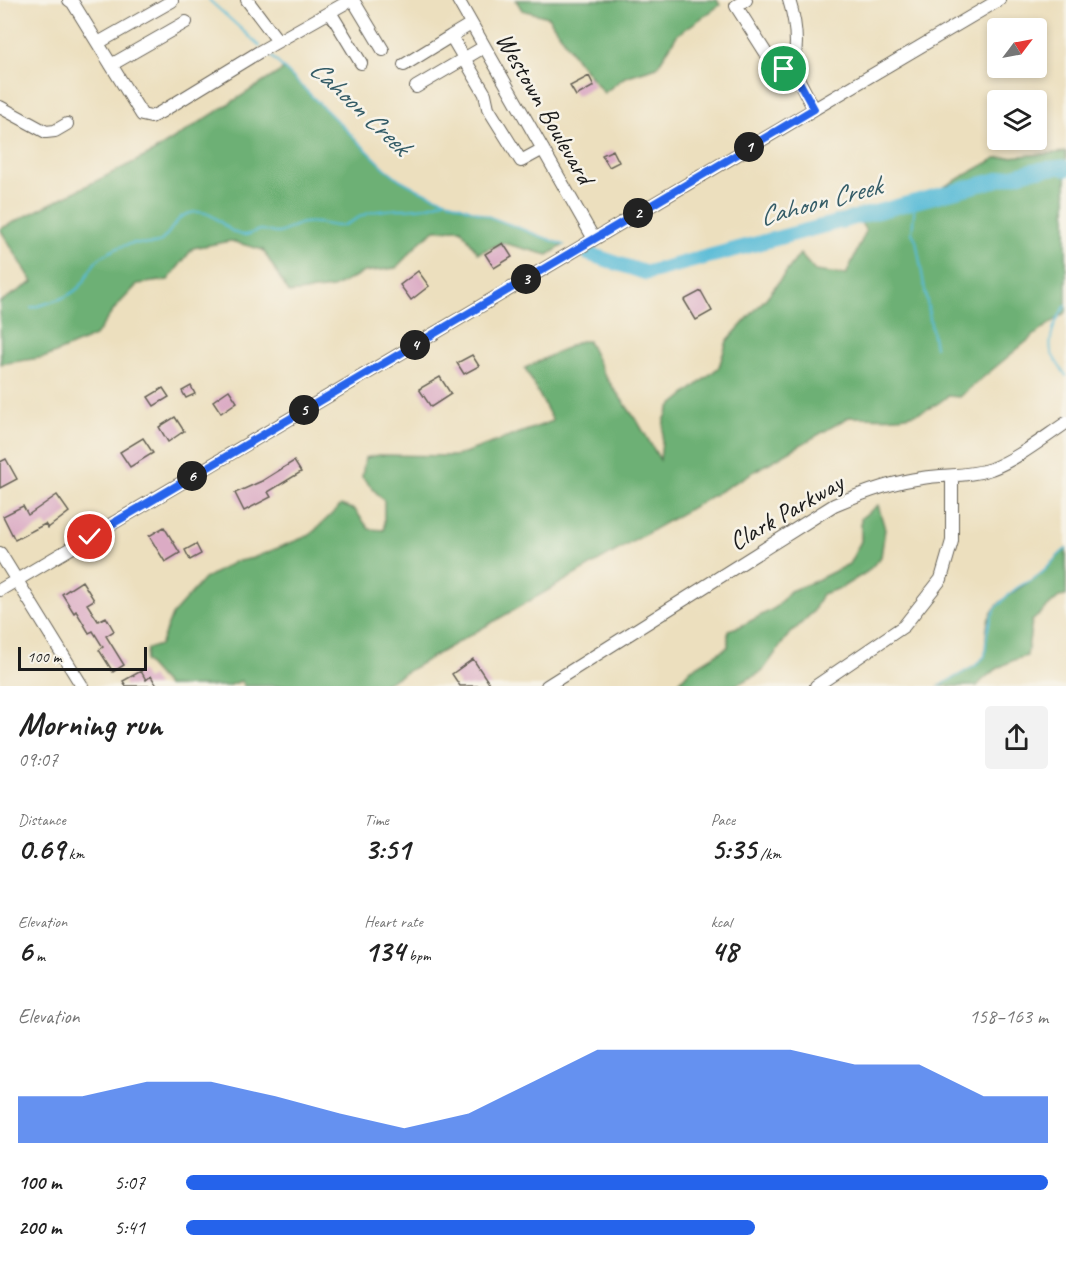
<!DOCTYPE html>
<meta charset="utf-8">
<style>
body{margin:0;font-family:Caveat,sans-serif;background:#f2f2f2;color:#222;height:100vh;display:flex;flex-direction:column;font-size:22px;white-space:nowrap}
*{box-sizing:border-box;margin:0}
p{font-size:20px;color:#767676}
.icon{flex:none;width:33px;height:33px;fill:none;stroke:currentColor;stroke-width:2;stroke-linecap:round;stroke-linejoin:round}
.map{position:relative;height:686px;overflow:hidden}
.side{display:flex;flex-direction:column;background:#fff;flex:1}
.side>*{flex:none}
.needle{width:39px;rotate:58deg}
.controls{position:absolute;left:987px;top:18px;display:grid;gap:12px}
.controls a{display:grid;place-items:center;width:60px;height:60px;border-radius:6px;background:#fff;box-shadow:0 3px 9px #0003;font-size:30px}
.scale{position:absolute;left:18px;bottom:15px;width:129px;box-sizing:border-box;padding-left:6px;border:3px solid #1c1c1c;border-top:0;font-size:16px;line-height:21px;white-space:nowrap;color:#1c1c1c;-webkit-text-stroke:4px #f7f3e8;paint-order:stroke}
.pin{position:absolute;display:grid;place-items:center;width:51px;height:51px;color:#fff;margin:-26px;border:3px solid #fff;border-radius:50%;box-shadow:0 2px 6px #0007}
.km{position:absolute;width:30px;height:30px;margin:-15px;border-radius:50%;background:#222;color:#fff;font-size:16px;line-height:30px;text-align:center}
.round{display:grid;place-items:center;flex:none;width:63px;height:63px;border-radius:6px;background:#f2f2f2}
.head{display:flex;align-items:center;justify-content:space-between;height:102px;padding:0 18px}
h1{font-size:33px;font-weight:600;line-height:45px}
.metrics{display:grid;grid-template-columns:repeat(3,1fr);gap:9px;height:102px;padding:6px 18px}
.metrics div{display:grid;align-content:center}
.metrics b{font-size:30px;font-weight:600}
.metrics small{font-size:16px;font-weight:400}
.metrics p{font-size:16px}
.chart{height:168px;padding:12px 18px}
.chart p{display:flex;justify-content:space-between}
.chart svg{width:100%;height:108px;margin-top:6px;fill:#2563eb;opacity:.7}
ul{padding:0 18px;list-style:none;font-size:20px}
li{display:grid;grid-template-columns:96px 72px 1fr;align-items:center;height:45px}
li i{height:15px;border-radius:8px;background:#2563eb}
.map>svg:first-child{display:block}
.forest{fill:#6db074;stroke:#446648;stroke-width:1.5}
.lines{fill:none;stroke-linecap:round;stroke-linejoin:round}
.stream{stroke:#59bbd7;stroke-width:2}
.river{stroke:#59bbd7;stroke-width:15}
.building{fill:#dbabc4}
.minor-casing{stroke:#656055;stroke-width:14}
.minor{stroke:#fff;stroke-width:12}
.route-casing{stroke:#fff;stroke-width:12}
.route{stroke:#2563eb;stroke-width:8}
.labels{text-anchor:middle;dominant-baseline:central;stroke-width:5;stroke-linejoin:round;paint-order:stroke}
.street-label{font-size:26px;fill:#1c1c1c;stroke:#f7f3e8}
.water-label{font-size:27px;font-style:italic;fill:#345c67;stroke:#f7f3e8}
</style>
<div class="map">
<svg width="1066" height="686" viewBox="0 0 1066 686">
<rect width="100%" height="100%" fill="#f7f3e8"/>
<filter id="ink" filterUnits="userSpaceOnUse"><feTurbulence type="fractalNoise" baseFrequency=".0167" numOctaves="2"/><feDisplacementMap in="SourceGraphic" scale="12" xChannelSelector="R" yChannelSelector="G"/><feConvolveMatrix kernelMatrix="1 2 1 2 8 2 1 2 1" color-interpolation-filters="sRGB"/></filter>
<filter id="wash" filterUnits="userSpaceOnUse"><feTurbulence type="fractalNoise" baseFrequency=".008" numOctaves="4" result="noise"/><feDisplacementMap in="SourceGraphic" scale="24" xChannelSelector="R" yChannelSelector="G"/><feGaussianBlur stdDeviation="1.35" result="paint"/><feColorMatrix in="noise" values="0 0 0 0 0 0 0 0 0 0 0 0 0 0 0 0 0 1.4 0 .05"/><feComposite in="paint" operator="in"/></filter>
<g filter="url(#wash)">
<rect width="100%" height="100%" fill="#ecdfbe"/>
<path class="forest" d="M516,0H717L720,5L677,35L657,67L625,77L604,93L577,60L548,17L522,10Z
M284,69L385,168L399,179L419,190L564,245L548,255L503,243L478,253L461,229L435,230L420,242L396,268L364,272L333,288L289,293L263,250L231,241L193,248L168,280L138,284L116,307L95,336L46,357L1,364L0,302L33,282L0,229L150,154Z
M1066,152V312L1037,333L959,397L948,396C915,423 889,417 849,417L382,686H244L241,681L228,686H167L145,661L147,649L160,645L172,615L204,579L234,562L253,558L310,535L341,505L355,510L369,529L384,530V501L362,477L365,458L379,455L456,456L553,421L525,368L580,341H588L605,376L639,424L660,460L664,421L670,407L719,367L727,341L767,297L800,254L815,271L846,275L866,231L858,218L915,203L996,158Z
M878,505L885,529L881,557L867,572L841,588L822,594L813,612L786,638L762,672L734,686H676L690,670L728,647V630L741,626L775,608L790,591L813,582L849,564L861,541V518Z
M1066,549V596L1059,597L1032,621L1027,656C1009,660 989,672 977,686H939L975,666L985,656C986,645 985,629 989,618C998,597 1022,588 1039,575C1049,568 1055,557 1066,549Z"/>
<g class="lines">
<path class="stream" d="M209,0L260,46
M267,52L385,168L399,179L419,190L564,245
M915,203L912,233L916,240L935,347
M1066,305C1057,318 1048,334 1051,351C1053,359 1062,369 1066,376
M31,308C50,302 70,299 83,283C89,274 92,263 101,257C110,251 125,244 135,243C143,243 150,246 158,243C170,237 173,219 187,214C216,204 223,234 244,235C250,236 254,230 261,230C267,230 272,234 279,233C287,231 295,224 304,223C317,221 330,226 340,226C351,224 358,216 369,213C394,206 421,213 445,200
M939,686L975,666L985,656C988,620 988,610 1018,587C1025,583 1033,580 1039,575C1049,568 1055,557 1066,549"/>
<path class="river" d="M589,254L646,273L1034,170L1063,167L1066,169"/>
</g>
<g id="blocks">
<path class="building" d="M589,76L594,86L576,96L570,86Z
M613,150L619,162L609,167L602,155Z
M503,243L512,257L494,268L485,254Z
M418,271L429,286L411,300L400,285Z
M701,291L712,311L696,320L684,300Z
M472,355L479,366L464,374L457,363Z
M440,377L451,394L431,407L419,389Z
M191,386L195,394L186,398L182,391Z
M163,388L169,397L154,406L148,397Z
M229,390L237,402L221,413L213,401Z
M175,417L184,431L168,442L159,427Z
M143,438L153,453L130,467L120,452Z
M6,459L17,479L0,488V462Z
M294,461L301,472L268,492L271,497L244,511L235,493L262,481Z
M57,495L69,512L48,528L45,524L15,540L3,516L23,506L28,515Z
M164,527L180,553L165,562L149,536Z
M196,544L201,554L190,560L185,550Z
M82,581L94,600L87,604L98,621L106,617L114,631L106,636L124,665L113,672L99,650L103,647L93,631L89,633L76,611L74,613L62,594Z
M473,659L491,686H460L452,674Z
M141,671L146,680L151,676L157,686H126L123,681Z"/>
</g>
</g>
<g filter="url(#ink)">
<use href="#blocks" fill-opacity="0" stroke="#656055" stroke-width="1.5"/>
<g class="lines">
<g class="minor-casing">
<path id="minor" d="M69,0L73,3L142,115L151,117L161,112L259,52L351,0
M247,0L278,41
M353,0L383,50
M458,0L594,239
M746,0L736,6L771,61L784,69H793
M789,0C796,22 798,47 793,69L814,109
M330,12L361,63
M471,24L451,36L485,94L488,108L521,161L543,149
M98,43L172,1
M111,65L186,22
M404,65L451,36
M416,87L484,47
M0,107L46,132L55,131L67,124
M0,553L82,686
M0,590L999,0
M547,686L834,505C862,493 891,482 922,478C945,474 968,477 991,469C1017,459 1042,439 1066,423
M816,686L904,626L941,579L952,541V477"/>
</g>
<use href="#minor" class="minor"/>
</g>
</g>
<g class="lines" filter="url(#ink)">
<g class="route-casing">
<path id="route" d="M90,537L814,109L792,69H784"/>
</g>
<use href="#route" class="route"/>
</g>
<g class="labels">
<g class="street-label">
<text transform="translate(545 108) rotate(60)">Westown Boulevard</text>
<text transform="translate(786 512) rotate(-30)">Clark Parkway</text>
</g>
<g class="water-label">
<text transform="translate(360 107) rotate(43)">Cahoon Creek</text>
<text transform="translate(820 201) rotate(-15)">Cahoon Creek</text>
</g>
</g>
</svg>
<div class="controls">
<a><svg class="needle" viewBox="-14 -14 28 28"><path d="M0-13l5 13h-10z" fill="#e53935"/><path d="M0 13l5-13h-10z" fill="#767676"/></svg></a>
<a><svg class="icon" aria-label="layers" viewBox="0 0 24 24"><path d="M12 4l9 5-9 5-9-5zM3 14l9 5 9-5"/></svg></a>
</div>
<div class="scale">100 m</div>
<div class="pin" style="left:784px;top:69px;background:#1e9e55"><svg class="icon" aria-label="arrive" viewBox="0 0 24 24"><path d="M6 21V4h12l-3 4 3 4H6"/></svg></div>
<div class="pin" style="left:90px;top:537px;background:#d93025"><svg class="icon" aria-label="check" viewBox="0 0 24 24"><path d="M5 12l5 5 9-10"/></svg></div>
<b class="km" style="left:749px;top:147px">1</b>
<b class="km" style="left:638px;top:213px">2</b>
<b class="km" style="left:526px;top:279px">3</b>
<b class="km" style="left:415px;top:345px">4</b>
<b class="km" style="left:304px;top:410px">5</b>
<b class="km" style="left:192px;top:476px">6</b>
</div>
<section class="side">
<div class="head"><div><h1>Morning run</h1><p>09:07</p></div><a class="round"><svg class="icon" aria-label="share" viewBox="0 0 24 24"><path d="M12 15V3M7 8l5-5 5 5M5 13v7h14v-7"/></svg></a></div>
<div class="metrics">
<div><p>Distance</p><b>0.69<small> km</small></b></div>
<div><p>Time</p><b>3:51</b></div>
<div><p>Pace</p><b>5:35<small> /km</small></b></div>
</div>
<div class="metrics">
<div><p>Elevation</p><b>6<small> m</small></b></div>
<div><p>Heart rate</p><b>134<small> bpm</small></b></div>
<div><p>kcal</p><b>48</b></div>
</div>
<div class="chart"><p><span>Elevation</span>158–163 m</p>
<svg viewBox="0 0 160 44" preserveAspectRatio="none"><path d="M0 44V25L10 25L20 19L30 19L40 25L50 32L60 38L70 32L80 19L90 6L100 6L110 6L120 6L130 12L140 12L150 25L160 25V44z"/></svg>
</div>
<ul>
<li><b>100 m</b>5:07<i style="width:100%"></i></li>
<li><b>200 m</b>5:41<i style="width:66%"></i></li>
</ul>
</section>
